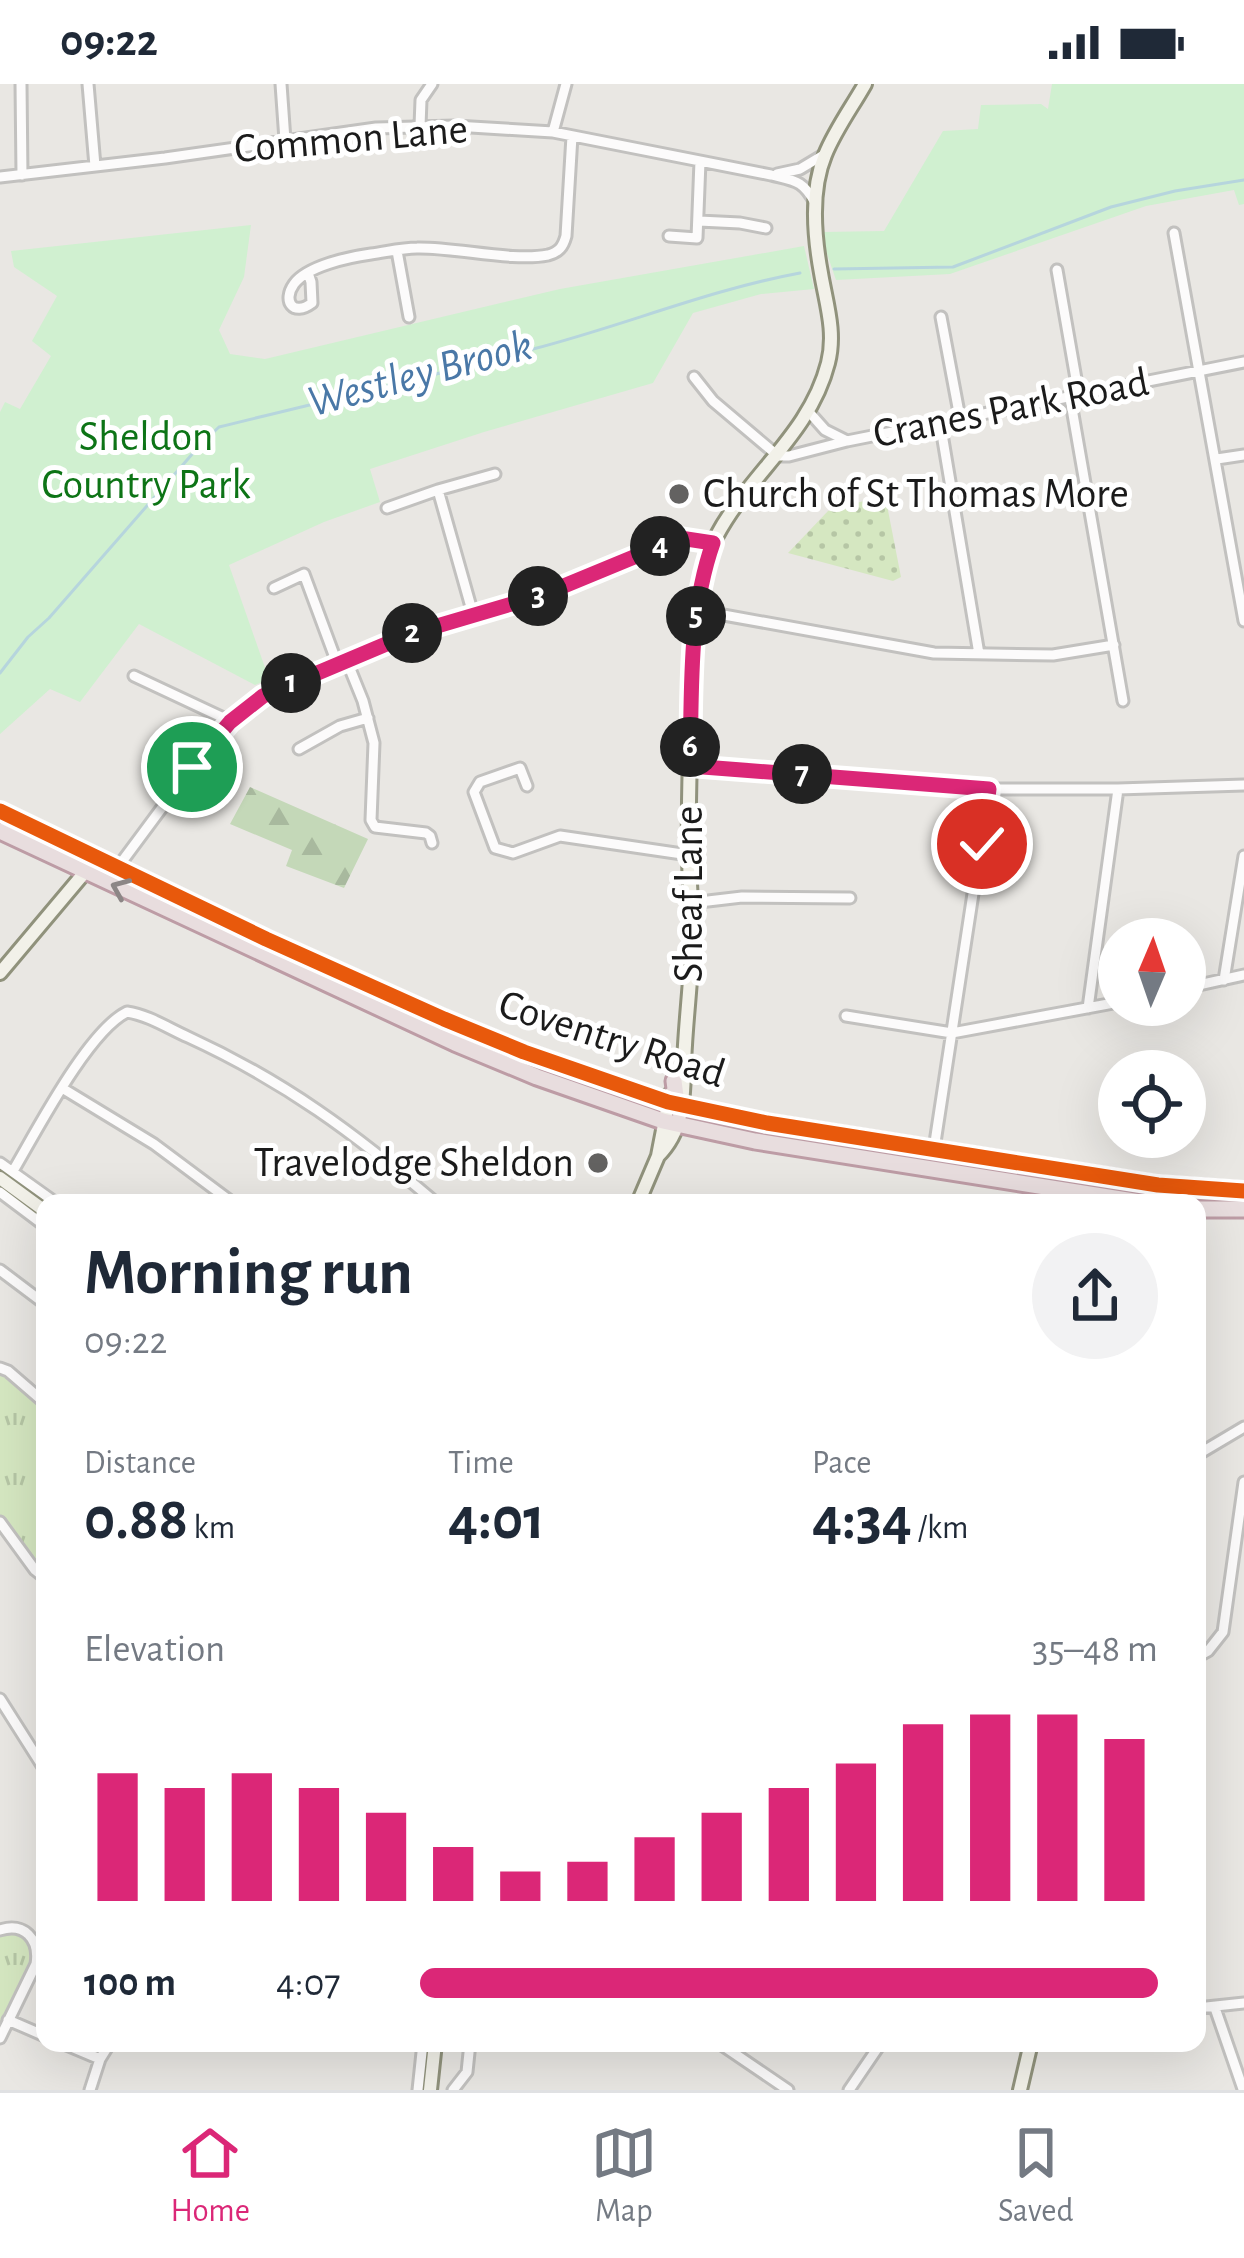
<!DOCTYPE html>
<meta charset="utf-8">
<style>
body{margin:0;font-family:"Alegreya Sans",sans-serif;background:#f2f2f3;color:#1f2937;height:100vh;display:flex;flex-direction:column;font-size:45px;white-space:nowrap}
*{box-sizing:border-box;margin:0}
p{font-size:39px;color:#747a83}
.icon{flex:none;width:66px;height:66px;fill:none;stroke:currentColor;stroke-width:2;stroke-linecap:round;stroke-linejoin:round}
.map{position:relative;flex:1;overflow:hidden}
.panel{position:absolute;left:36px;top:1110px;width:1170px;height:858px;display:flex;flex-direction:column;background:#fff;border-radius:24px;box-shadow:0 12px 48px #0002}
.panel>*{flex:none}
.needle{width:78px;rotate:2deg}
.controls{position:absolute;left:1098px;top:834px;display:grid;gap:24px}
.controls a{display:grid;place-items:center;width:108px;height:108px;border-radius:50%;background:#fff;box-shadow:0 12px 48px #0002;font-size:60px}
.pin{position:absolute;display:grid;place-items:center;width:102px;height:102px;color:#fff;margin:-51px;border:6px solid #fff;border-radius:50%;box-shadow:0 3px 12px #0007}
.km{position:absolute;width:60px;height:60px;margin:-30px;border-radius:50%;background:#222;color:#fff;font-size:33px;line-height:60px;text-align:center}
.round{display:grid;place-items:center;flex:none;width:126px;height:126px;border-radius:63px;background:#f2f2f3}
.summary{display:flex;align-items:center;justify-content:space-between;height:204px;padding:0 48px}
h1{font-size:66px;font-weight:700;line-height:90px}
.figures{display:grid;grid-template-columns:repeat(3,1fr);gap:18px;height:204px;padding:12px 48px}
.figures div{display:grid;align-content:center}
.figures b{font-size:60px;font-weight:700}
.figures small{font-size:33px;font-weight:400}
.figures p{font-size:33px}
.chart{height:336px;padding:24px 48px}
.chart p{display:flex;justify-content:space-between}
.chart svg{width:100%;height:216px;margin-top:12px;stroke:#db2777;stroke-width:6}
ul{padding:0 48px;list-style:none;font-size:39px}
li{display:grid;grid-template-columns:192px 144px 1fr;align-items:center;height:90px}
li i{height:30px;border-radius:15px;background:#db2777}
.status{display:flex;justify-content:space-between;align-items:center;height:84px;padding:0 60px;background:#fff;direction:ltr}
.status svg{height:33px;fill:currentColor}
.tab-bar{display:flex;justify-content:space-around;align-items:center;height:168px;border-top:3px solid #e0e1e3;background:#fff;font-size:33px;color:#747a83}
.tab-bar a{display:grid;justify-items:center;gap:6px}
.tab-bar .on{color:#db2777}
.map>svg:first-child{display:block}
.grass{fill:url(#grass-tufts)}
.forest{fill:url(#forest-firs)}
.park{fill:#d0f0d0}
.garden{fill:url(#garden-dots)}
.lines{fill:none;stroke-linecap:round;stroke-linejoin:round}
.stream{stroke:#b6d5dd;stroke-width:3}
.street-casing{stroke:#c2c1bf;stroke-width:15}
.secondary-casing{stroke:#90927c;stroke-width:18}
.highway-casing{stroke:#bd9ca5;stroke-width:21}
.street{stroke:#fcfbfb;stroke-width:9}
.secondary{stroke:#f2f1e9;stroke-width:12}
.highway{stroke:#e8ddde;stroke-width:15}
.cycleway-casing{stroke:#fff;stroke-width:22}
.cycleway{stroke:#e8590c;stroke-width:15}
.oneway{stroke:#8c8686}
.route-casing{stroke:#fff;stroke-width:24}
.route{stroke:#db2777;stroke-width:15}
.poi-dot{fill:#636261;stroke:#fff;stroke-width:4.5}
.labels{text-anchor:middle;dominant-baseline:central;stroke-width:10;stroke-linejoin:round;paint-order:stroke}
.street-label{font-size:42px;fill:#1b1b1b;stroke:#fff}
.park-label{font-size:42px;fill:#0d7416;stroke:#fff}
.poi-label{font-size:42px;fill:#1b1b1b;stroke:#fff;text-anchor:start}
.water-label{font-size:45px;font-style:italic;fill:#4a78a7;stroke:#fff}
</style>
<div class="status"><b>09:22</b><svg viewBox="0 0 49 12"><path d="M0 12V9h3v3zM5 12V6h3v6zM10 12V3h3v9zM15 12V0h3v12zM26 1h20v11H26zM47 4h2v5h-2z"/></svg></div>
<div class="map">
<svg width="1244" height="2006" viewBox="0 0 1244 2006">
<defs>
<pattern id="grass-tufts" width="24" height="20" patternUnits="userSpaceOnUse" patternTransform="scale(3)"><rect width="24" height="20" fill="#d5e7c1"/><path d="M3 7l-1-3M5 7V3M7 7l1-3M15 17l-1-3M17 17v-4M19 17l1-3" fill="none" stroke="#b6c6a5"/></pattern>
<pattern id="forest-firs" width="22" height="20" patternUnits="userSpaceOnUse" patternTransform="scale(3)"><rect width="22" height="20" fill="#c4d8b8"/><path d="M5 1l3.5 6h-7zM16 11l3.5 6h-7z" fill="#a8b99e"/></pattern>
<pattern id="garden-dots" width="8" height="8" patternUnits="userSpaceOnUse" patternTransform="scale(3)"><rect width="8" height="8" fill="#d5e7c1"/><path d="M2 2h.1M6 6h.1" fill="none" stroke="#b6c6a5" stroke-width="1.8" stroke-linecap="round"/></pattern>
</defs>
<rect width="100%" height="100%" fill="#e9e7e3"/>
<path class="grass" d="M939,1072L1217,1111L1216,1114H1206V1119C1138,1117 1068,1104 1002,1089C981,1084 956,1083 939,1072Z
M0,1288L33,1310L45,1325V1490L0,1434Z
M17,1847C26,1852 33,1859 33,1870C34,1885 7,1931 0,1946V1850Z"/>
<path class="forest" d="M250,703L368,755L344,804L286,782L292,766L230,740Z"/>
<path class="park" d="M1052,0H1244V120L1239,121L1234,106L1146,122L950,190L836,196L824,161L823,148L884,147L943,47L978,45L981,21L1041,20L1048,25Z
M251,141L244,193L219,246L230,270L265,275L560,205L804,162L814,205L761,210L693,229L653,299L484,348L370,385L380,418L324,438L229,481L269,595L255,601L139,540L80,618L50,605L0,650V328L5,318L20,325L51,272L32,257L57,212L14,183L11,167Z"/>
<path class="garden" d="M885,411L901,493L893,497L788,469L828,427Z"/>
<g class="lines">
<path class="stream" d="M834,185L953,183L1111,123L1175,107L1244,96
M0,589L28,553L49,534L201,360L219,343C324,317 429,293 533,265C623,242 708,206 800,189"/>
<g class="street-casing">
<path id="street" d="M21,0L22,91
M88,0L95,82
M281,0L285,56
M420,42L421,16L432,0
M553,48L566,0
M777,90L800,85L825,70
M0,93L165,74L376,44L455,42L553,48L771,91C795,97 803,96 815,119
M699,137L740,139L766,144
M1174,149L1244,537
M669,152L697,154L700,77
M397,167L409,233
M1057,186L1079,312
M308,189L311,198L312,219C293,233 282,217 294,200C307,182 349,173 371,170C386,168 402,164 417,164C455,163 513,178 548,171C559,168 563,163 566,152L572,52
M941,233L960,334
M694,293L713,317L778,372H789L847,357L1244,278
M1070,313L1123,617
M809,328L825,346L847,357
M940,338L979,570
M1217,375L1244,371
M387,424L438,406
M274,504L304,490L337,579
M696,526L934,569L1053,571L1114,561
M473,530L438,406L495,390
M346,575L363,617L374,659L371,736L375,743L426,749L430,752L432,759
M134,592L230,637
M299,665L340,642L368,634
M690,682L989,705H1118L1244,701
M527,702L520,684L480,698L474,708L495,764L513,769L560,752L689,771
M118,783L198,675L230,637L263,612L409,550L542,511L680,455L713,459
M691,819L742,813L850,814
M1224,896L1244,772
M1185,904L1244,891
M1088,924L1118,705
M846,932L952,949L1119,918
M62,1004L154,1060L233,1119
M934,1065L989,705
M0,1079L56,1119
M13,1087C36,1048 88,947 127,928C148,931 168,944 188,953C284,997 356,1050 436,1119
M0,1108L45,1142
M0,1186L45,1220
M0,1284L8,1287L45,1319
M1197,1371L1244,1343
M0,1438L35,1486L45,1494
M1197,1573L1208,1567L1223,1548L1244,1398
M0,1615L45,1686
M0,1846C24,1838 40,1855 36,1880L0,1954
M1197,1924L1244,1919
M1215,1924L1243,2005
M8,1936L45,1952
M62,1959L100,1975
M719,1959L788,2006
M90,2006L100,1975L110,1959
M418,2006L423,1959
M453,2006L467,1988L470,1959
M849,2006L881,1959"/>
</g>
<g class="secondary-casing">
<path id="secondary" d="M0,889L85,788
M658,1072C689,1041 682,1001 685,961C687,927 691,894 692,861C693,830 689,800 689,770C688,724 690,678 691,633C693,574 689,507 716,453C749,390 810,350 828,279C836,248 826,219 821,189C814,151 810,107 825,71C835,46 852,23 865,0
M0,1094L45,1127
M638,1119L658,1072L670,1010
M430,2006L435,1959
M1020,2006L1031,1959"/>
</g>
<g class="highway-casing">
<path id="highway" d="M0,727L266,855L444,935L524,968L668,1018L767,1039L1158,1101L1244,1107
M0,747L455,959L537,993L663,1037L755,1057L1146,1119
M674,997L677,1020L680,1028
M1197,1125H1244"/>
</g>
<use href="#street" class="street"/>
<use href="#secondary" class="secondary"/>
<use href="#highway" class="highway"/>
<g class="cycleway-casing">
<path id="cycleway" d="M0,727L266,855L444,935L524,968L668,1018L767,1039L1158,1101L1244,1107"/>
</g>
<use href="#cycleway" class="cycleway"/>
</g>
<defs><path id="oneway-chevron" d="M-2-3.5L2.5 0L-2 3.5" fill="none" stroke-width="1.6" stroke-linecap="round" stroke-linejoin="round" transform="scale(3)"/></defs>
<use class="oneway" href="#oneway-chevron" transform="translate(120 804) rotate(-157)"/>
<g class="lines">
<g class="route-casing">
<path id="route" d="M192,683L230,638L263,612L410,550L542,511L680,454L713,459C688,530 692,607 690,682L989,705L982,760"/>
</g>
<use href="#route" class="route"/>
</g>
<g class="poi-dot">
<circle cx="679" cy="410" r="12"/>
<circle cx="598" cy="1079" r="12"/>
</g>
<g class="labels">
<g class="street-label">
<text transform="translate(351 55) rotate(-5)">Common Lane</text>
<text transform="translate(1011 324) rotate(-11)">Cranes Park Road</text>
<text transform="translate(689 810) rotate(-90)">Sheaf Lane</text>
<text transform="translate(612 955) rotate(18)">Coventry Road</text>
</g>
<g class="park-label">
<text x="146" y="353">Sheldon<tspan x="146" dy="48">Country Park</tspan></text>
</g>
<g class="poi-label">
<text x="703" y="410">Church of St Thomas More</text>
<text x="574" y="1079" text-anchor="end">Travelodge Sheldon</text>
</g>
<g class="water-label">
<text transform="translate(420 290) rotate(-15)">Westley Brook</text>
</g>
</g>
</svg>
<div class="controls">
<a><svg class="needle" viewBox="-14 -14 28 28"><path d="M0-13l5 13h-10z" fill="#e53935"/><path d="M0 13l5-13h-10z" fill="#747a83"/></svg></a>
<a><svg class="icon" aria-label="locate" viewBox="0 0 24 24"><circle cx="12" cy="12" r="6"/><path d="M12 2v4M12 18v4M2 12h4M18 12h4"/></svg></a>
</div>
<div class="pin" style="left:192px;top:683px;background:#1e9e55"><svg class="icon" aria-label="arrive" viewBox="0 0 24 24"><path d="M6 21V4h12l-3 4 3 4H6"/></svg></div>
<div class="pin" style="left:982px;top:760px;background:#d93025"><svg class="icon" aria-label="check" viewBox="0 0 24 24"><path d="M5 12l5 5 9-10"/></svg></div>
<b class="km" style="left:291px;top:599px">1</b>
<b class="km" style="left:412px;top:549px">2</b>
<b class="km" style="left:538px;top:512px">3</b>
<b class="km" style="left:660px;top:462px">4</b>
<b class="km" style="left:696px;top:532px">5</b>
<b class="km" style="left:690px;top:663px">6</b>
<b class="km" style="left:802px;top:690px">7</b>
<section class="panel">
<div class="summary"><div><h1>Morning run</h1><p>09:22</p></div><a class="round"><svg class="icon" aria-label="share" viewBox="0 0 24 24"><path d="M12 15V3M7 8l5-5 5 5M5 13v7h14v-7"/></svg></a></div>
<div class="figures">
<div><p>Distance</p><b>0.88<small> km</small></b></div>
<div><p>Time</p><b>4:01</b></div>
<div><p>Pace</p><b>4:34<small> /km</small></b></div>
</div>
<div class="chart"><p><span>Elevation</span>35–48 m</p>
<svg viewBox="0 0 160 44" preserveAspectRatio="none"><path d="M5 44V18M15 44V21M25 44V18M35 44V21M45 44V26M55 44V33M65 44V38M75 44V36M85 44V31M95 44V26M105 44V21M115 44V16M125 44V8M135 44V6M145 44V6M155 44V11"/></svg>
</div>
<ul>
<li><b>100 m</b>4:07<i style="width:100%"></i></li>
</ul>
</section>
</div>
<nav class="tab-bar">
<a class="on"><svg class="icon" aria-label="home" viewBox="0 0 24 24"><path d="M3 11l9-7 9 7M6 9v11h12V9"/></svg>Home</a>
<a><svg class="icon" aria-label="map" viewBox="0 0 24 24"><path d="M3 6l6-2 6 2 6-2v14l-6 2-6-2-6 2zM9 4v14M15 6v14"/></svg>Map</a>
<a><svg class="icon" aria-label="saved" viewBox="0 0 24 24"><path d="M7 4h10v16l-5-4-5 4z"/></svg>Saved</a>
</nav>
